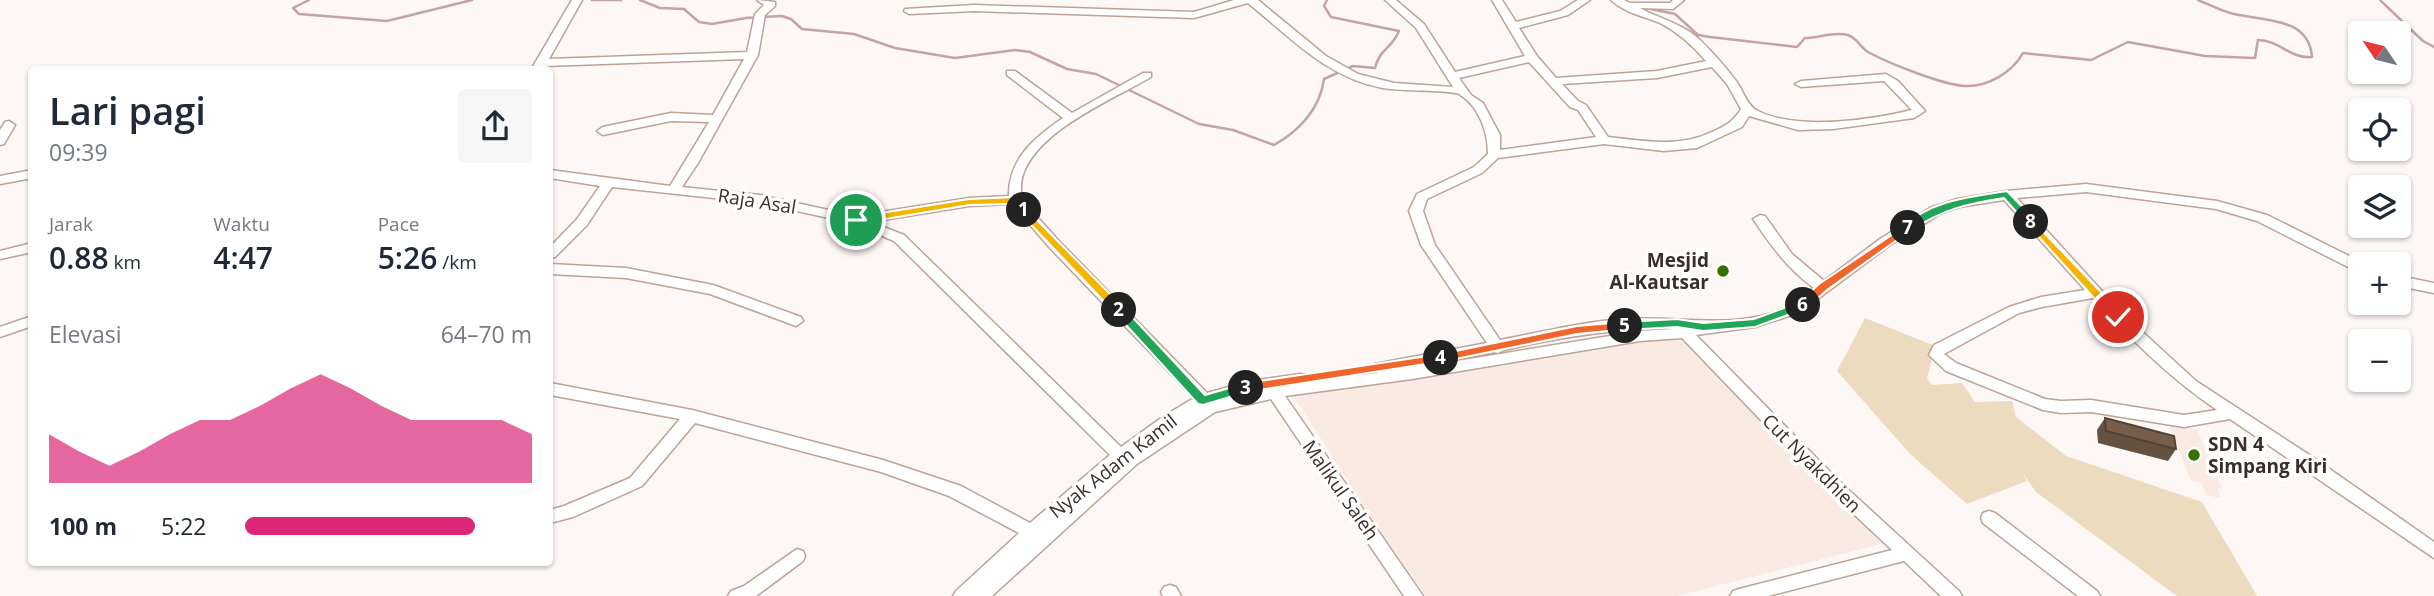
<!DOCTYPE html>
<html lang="id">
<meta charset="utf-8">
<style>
body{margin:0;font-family:"Open Sans",sans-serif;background:#f6f6f7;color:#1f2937;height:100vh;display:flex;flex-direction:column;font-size:26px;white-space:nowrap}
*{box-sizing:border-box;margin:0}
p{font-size:23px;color:#747a83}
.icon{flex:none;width:38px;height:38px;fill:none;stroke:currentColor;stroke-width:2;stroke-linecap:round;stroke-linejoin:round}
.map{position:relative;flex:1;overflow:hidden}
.panel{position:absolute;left:28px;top:66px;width:525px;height:500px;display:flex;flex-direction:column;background:#fff;border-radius:7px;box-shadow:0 2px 5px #0004}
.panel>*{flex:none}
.needle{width:46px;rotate:305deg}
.buttons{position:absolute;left:2348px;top:21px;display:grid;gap:14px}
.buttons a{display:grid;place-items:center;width:63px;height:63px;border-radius:7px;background:#fff;box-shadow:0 2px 5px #0004;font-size:35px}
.pin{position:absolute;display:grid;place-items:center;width:60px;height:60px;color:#fff;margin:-30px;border:4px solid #fff;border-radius:50%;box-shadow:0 2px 7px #0007}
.km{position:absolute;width:35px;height:35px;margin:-18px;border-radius:50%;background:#222;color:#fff;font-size:19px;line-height:35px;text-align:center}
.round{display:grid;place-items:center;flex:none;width:74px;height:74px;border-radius:7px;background:#f6f6f7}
.headline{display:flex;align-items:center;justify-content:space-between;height:119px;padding:0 21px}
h1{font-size:38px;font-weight:600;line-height:52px}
.stats{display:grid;grid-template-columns:repeat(3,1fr);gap:10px;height:119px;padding:7px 21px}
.stats div{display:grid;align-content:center}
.stats b{font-size:30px;font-weight:600}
.stats small{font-size:19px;font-weight:400}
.stats p{font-size:19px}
.chart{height:196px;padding:14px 21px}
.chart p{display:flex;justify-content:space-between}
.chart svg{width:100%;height:126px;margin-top:7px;fill:#db2777;opacity:.7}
ul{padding:0 21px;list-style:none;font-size:23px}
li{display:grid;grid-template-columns:112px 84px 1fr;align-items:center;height:52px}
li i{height:18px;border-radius:9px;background:#db2777}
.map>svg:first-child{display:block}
.built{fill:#f9eae3}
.green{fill:#ecdbbf}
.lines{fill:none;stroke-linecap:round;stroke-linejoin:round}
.stream{stroke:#c5a1a8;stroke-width:2.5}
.minor-casing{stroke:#bea296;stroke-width:3}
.minor{fill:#fff;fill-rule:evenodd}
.wall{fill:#655140}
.building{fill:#765e4a;stroke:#534234;stroke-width:2}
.split-1{fill:#f5b400;stroke:#fff;stroke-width:2}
.split-2{fill:#f5b400;stroke:#fff;stroke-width:2}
.split-3{fill:#22a559;stroke:#fff;stroke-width:2}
.split-4{fill:#f0652b;stroke:#fff;stroke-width:2}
.split-5{fill:#f0652b;stroke:#fff;stroke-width:2}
.split-6{fill:#22a559;stroke:#fff;stroke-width:2}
.split-7{fill:#f0652b;stroke:#fff;stroke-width:2}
.split-8{fill:#22a559;stroke:#fff;stroke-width:2}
.split-9{fill:#f5b400;stroke:#fff;stroke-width:2}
.poi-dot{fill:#367000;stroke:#fff;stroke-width:2.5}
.labels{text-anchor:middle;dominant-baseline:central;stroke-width:7;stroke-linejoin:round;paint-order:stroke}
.street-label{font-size:19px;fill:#3a2e2a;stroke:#fff}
.poi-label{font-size:19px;font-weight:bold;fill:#3a2e2a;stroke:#fff;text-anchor:end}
</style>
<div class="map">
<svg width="2434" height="596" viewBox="0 0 2434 596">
<rect width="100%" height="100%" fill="#fdf7f5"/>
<path class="built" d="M1672,326L1885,543L1677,596H1426L1379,529L1285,383L1434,364Z
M2170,427L2197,429L2222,489L2218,488L2221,498L2206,495L2201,483L2191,481Z"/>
<path class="green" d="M1865,318L1935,346L1927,379L1932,385L1962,383L1975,402L2012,401L2016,417L2066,456L2202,502L2257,596H2177L2036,492L2022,472L2027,481L1967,504L1910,454L1837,371Z"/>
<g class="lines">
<path class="stream" d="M309,0L293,8L299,14L387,21L472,0
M592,0H621
M640,0L660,8L684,9L699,22L712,24L746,18L782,16L791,19L802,29L854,34L895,48L955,58L1015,50L1030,52L1067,69L1096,74L1199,124L1233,130L1274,145C1299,131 1320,109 1324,79L1353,66L1375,68C1380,48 1391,50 1399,31L1331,17L1324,6L1327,0
M2380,0L2423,41L2434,47
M1636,6L1675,14L1698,35L1710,37L1797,47L1805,38C1819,38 1834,31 1848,35C1857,38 1860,47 1868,52C1888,63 1943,85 1965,86C1987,87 2012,73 2023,53L2091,60L2128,42L2205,56L2255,58L2258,40C2279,40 2290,59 2312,57C2309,17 2265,21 2234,14C2221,11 2210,5 2198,0"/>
<g class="minor-casing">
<path id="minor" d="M572,0H582L549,59L747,52L755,14L764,5L757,0L775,2V6L765,15L758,55L698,163L682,187L760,195L856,216L969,198L1009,196C1008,159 1035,137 1063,118L1007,75V71H1015L1072,113L1143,73H1151V77C1113,99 1041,129 1024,172C1020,180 1021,190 1021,199L1059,241L1207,393L1251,381L1301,374L1306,375L1307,381L1378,373L1373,368L1375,364L1380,363L1487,343L1421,245L1409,211L1417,194L1474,167L1488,154C1488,132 1479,106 1459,94C1452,90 1397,91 1383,88C1327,78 1290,37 1248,3L1194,18L974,11L909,14L904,11L905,9L974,5L1194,12L1234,0H1258L1326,56L1358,74L1394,83L1453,87L1416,28L1385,0H1396L1424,24L1455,72L1525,56L1492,0H1502L1516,22L1560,11L1578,0H1590L1568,15L1519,28L1537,56L1556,78L1657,71L1706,61C1693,46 1678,32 1660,23C1643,16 1625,13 1611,0H1624L1630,3H1670L1673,0H1684L1673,9L1640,8C1660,19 1684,24 1701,41C1714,54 1725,66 1736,81C1743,90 1747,106 1758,111C1797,131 1870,120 1912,110L1884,81L1801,87L1795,84L1801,81L1886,74L1898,81L1925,111L1914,118L1833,129L1798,130L1749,116L1742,127L1697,148L1664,151L1604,144L1498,158L1482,173L1427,199L1423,211L1435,245L1500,340C1541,332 1582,322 1623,319C1677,315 1736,331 1788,307C1797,302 1806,294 1814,288C1788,269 1771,246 1753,219L1760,215L1765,216L1792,254L1824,281L1880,239L1930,208L1957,199L2007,191L2086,184L2217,201L2267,215L2365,264H2361V272L2356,271L2257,221L2216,209L2086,192L2017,198L2123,314L2196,381L2311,456L2434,542V558L2230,419L2184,427L2091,412L2061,413L2043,410L1946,371L1929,355L1934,345L2009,307L2041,297L2085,290L2004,200L1959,207L1940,214L1890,245L1799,313L1755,327L1696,335L1840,482L1959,591L1962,596H1941L1904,561L1768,596H1730L1733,591L1739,589L1892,550L1828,490L1682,338L1640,341L1412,379L1285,396L1423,596H1404L1271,399L1215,412L1137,464L992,596H953L956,591L1019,533L949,496L881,472L695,423L642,486L573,517L550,523V510L564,506L630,478L680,419L550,395V383L692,410L883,460L961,486L1030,523L1110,455L894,241L852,223L760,203L612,187L587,225L555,257L550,258V247L577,219L600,186L550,178V170L670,186L709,122L671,121L603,135L597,131L603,127L671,113L713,115L744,59L545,66L542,70H534L532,68ZM1529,62L1570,107L1578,110L1596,137L1500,150V135L1483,103L1471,95L1459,78ZM1712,67L1727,84L1741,109C1733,122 1725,126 1712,132C1678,148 1644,141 1608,137L1586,105L1578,101L1562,84L1657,78ZM1012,204L1049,247L1194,398L1164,416L1121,447L904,235L871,222L969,206ZM2093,298C2130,339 2171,379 2217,410L2184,415L2091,400L2061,401L2045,399L1956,363L1944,354L2019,313L2042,307ZM1661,328L1673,329L1640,331L1420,367L1494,352L1498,353L1504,350C1556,338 1607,330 1661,328Z
M9,121L15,125L4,144L0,145V130L5,122Z
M32,170V178L0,184V176Z
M32,243V252L0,259V251Z
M550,264L626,268L713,285L801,317L803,321L796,326L710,294L626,278L550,274Z
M2399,276L2434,283V293L2399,286Z
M32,316V326L0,337V327Z
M1989,511L1995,513L2097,591L2100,596H2078L1983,523L1981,518L1983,513Z
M797,549L803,551L805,556L803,561L756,596H728L731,591L744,586Z
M1170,585L1176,587L1181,596H1163L1161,592L1164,587Z"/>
</g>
<use href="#minor" class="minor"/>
</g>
<path class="wall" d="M2105,418L2176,449L2168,461L2098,443L2097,430Z"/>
<path class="building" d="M2105,418L2174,436L2176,449L2106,431Z"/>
<path class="split-1" d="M1015,197L1028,208V213H1020L1012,204L969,205L856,224L850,220L856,217L969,199Z"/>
<path class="split-2" d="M1024,207L1123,307V313H1115L1020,213L1019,210Z"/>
<path class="split-3" d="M1119,306L1123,307L1205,395L1246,383L1252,388L1250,391L1203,405L1198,404L1115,313L1113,310Z"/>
<path class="split-4" d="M1441,354L1445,355V361L1246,392L1240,388L1246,383Z"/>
<path class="split-5" d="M1625,322L1631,326L1629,329L1577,334L1441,362L1435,358L1441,354L1577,326Z"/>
<path class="split-6" d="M1803,301L1809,305L1807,308L1755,327L1703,331L1677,327L1625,330L1619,326L1625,322L1677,319L1703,323L1754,319Z"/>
<path class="split-7" d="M1908,224L1913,228L1911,230L1827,290L1807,308H1799V302L1819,284Z"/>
<path class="split-8" d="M2007,191L2035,220V225H2028L2004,198C1966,204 1944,209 1911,230L1902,228C1930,200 1970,197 2007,191Z"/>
<path class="split-9" d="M2031,219L2122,314V320H2114L2028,225V220Z"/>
<g class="poi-dot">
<circle cx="1723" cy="271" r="7"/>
<circle cx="2194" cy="455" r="7"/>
</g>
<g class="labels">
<g class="street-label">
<text transform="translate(757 201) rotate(9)">Raja Asal</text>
<text transform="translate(1812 463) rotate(45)">Cut Nyakdhien</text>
<text transform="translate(1113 466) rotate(-38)">Nyak Adam Kamil</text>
<text transform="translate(1341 490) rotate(55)">Malikul Saleh</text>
</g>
<g class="poi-label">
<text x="1709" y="260">Mesjid<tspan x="1709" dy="22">Al-Kautsar</tspan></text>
<text x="2208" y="444" text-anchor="start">SDN 4<tspan x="2208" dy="22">Simpang Kiri</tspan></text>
</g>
</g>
</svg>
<div class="buttons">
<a><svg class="needle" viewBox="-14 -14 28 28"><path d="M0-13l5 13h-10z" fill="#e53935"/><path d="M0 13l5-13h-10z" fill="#747a83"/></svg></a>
<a><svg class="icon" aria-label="locate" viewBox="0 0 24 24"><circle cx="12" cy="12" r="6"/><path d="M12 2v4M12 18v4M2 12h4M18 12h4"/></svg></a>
<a><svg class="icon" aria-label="layers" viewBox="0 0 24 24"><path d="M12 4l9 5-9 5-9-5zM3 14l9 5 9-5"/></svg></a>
<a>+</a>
<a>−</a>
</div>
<div class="pin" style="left:856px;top:220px;background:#1e9e55"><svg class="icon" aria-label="arrive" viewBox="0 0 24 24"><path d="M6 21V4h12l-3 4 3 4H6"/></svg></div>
<div class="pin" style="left:2118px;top:317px;background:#d93025"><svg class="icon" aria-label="check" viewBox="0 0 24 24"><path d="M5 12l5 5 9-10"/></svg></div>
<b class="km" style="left:1024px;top:210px">1</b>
<b class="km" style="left:1119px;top:310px">2</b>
<b class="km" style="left:1246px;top:388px">3</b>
<b class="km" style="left:1441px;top:358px">4</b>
<b class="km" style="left:1625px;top:326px">5</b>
<b class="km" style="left:1803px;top:305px">6</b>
<b class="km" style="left:1908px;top:228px">7</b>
<b class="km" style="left:2031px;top:222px">8</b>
<section class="panel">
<div class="headline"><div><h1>Lari pagi</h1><p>09:39</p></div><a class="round"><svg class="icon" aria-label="share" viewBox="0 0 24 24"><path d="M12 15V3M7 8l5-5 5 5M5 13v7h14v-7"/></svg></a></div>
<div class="stats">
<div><p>Jarak</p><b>0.88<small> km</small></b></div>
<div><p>Waktu</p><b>4:47</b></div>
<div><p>Pace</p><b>5:26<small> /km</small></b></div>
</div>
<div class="chart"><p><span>Elevasi</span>64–70 m</p>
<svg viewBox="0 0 160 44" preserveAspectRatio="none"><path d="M0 44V27L10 33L20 38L30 33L40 27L50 22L60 22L70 17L80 11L90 6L100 11L110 17L120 22L130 22L140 22L150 22L160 27V44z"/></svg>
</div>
<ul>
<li><b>100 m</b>5:22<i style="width:80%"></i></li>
</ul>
</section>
</div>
